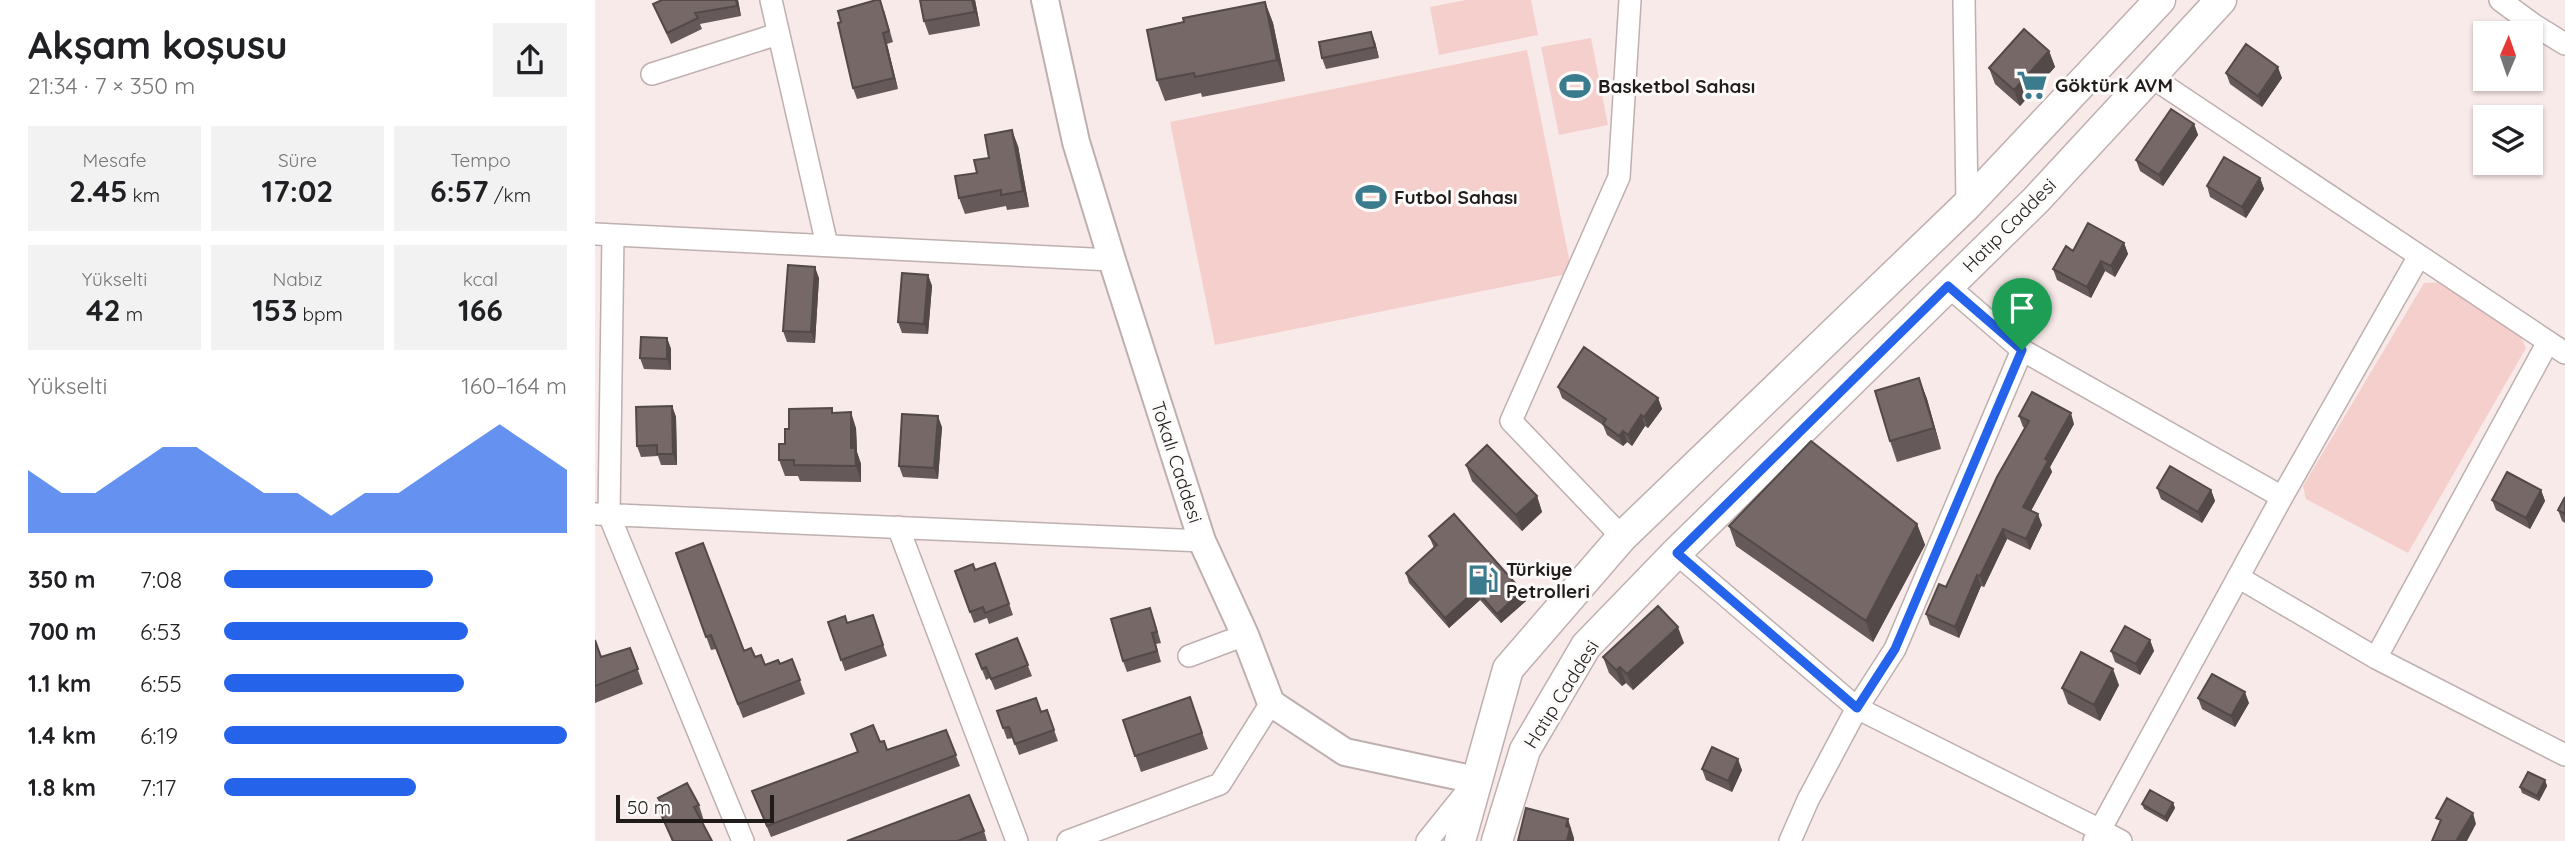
<!DOCTYPE html>
<html lang="tr">
<meta charset="utf-8">
<style>
body{margin:0;font-family:Quicksand,sans-serif;background:#f2f2f2;color:#202124;height:100vh;display:flex;flex-direction:column;font-size:26px;white-space:nowrap}
*{box-sizing:border-box;margin:0}
p{font-size:23px;color:#757577}
.icon{flex:none;width:38px;height:38px;fill:none;stroke:currentColor;stroke-width:2;stroke-linecap:round;stroke-linejoin:round}
.map{position:relative;flex:1;overflow:hidden}
.details{display:flex;flex-direction:column;background:#fff;width:595px}
.details>*{flex:none}
.needle{width:46px;rotate:2deg}
.tools{position:absolute;left:1878px;top:21px;display:grid;gap:14px}
.tools a{display:grid;place-items:center;width:70px;height:70px;border-radius:0px;background:#fff;box-shadow:0 2px 5px #0004;font-size:35px}
.scale{position:absolute;left:21px;bottom:18px;width:158px;box-sizing:border-box;padding-left:7px;border:4px solid #211c1c;border-top:0;font-size:19px;line-height:24px;white-space:nowrap;color:#211c1c;-webkit-text-stroke:5px #fdfafa;paint-order:stroke}
.pin{position:absolute;display:grid;place-items:center;width:60px;height:60px;color:#fff;margin:-72px -30px;border-radius:50% 50% 50% 0;rotate:-45deg;box-shadow:0 0 7px #0007}
.pin .icon{rotate:45deg}
.round{display:grid;place-items:center;flex:none;width:74px;height:74px;border-radius:0px;background:#f2f2f2}
.overview{display:flex;align-items:center;justify-content:space-between;height:119px;padding:0 28px}
h1{font-size:38px;font-weight:800;line-height:52px}
.stats{display:grid;grid-template-columns:repeat(3,1fr);gap:10px;height:119px;padding:7px 28px}
.stats div{display:grid;align-content:center;border-radius:0px;background:#f2f2f2;text-align:center}
.stats b{font-size:30px;font-weight:800}
.stats small{font-size:19px;font-weight:400}
.stats p{font-size:19px}
.chart{height:196px;padding:14px 28px}
.chart p{display:flex;justify-content:space-between}
.chart svg{width:100%;height:126px;margin-top:7px;fill:#2563eb;opacity:.7}
ul{padding:0 28px;list-style:none;font-size:23px}
li{display:grid;grid-template-columns:112px 84px 1fr;align-items:center;height:52px}
li i{height:18px;border-radius:9px;background:#2563eb}
main{display:flex;flex:1;min-height:0}
.map>svg:first-child{display:block}
.green{fill:#f5cfcc}
.lines{fill:none;stroke-linecap:round;stroke-linejoin:round}
.minor-casing{stroke:#beb0af;stroke-width:24}
.tertiary-casing{stroke:#beb0af;stroke-width:30}
.secondary-casing{stroke:#beb0af;stroke-width:33}
.minor{stroke:#fff;stroke-width:21}
.tertiary{stroke:#fff;stroke-width:26}
.secondary{stroke:#fff;stroke-width:30}
.wall{fill:#655959}
.shaded-wall{fill:#524948}
.building{fill:#756867;stroke:#524948;stroke-width:2}
.route-casing{stroke:#fff;stroke-width:14}
.route{stroke:#2563eb;stroke-width:9}
.labels{text-anchor:middle;dominant-baseline:central;stroke-width:6;stroke-linejoin:round;paint-order:stroke}
.poi-label{font-size:19px;font-weight:bold;fill:#211c1c;stroke:#fdfafa;text-anchor:start}
.street-label{font-size:19px;fill:#211c1c;stroke:#fdfafa}
</style>
<main>
<section class="details">
<div class="overview"><div><h1>Akşam koşusu</h1><p>21:34 · 7 × 350 m</p></div><a class="round"><svg class="icon" aria-label="share" viewBox="0 0 24 24"><path d="M12 15V3M7 8l5-5 5 5M5 13v7h14v-7"/></svg></a></div>
<div class="stats">
<div><p>Mesafe</p><b>2.45<small> km</small></b></div>
<div><p>Süre</p><b>17:02</b></div>
<div><p>Tempo</p><b>6:57<small> /km</small></b></div>
</div>
<div class="stats">
<div><p>Yükselti</p><b>42<small> m</small></b></div>
<div><p>Nabız</p><b>153<small> bpm</small></b></div>
<div><p>kcal</p><b>166</b></div>
</div>
<div class="chart"><p><span>Yükselti</span>160–164 m</p>
<svg viewBox="0 0 160 44" preserveAspectRatio="none"><path d="M0 44V22L10 30L20 30L30 22L40 14L50 14L60 22L70 30L80 30L90 38L100 30L110 30L120 22L130 14L140 6L150 14L160 22V44z"/></svg>
</div>
<ul>
<li><b>350 m</b>7:08<i style="width:61%"></i></li>
<li><b>700 m</b>6:53<i style="width:71%"></i></li>
<li><b>1.1 km</b>6:55<i style="width:70%"></i></li>
<li><b>1.4 km</b>6:19<i style="width:100%"></i></li>
<li><b>1.8 km</b>7:17<i style="width:56%"></i></li>
</ul>
</section>
<div class="map">
<svg width="1970" height="841" viewBox="0 0 1970 841">
<rect width="100%" height="100%" fill="#f8eae9"/>
<path class="green" d="M871,0H936L943,35L844,55L835,7Z
M996,38L1013,125L964,135L946,47Z
M932,50L977,273L620,345L575,122Z
M1848,282L1925,335L1931,348L1813,553L1711,499L1708,486L1829,283Z"/>
<g class="lines">
<g class="minor-casing">
<path id="minor" d="M176,0L232,245
M1369,0L1372,205
M1905,0L1939,25L1970,44
M57,74L183,34
M1555,76L1970,353
M0,234L517,260
M18,235L14,515L148,841
M1353,286L1427,350L1687,497
M1,514L607,541
M303,527L422,841
M1027,537L916,421L1024,177L1035,0
M1081,553L1262,708L1505,830L1687,497L1824,256
M1643,577L1781,658L1970,755
M594,656L650,635
M1781,658L1953,342
M473,841L625,784L676,703
M832,841L877,785
M1195,841L1213,800L1262,708L1300,649L1427,350
M1499,841L1505,830L1526,841"/>
</g>
<g class="tertiary-casing">
<path id="tertiary" d="M450,0L481,142L517,260L607,541L650,635L676,703L750,752L881,780"/>
</g>
<g class="secondary-casing">
<path id="secondary" d="M865,841L913,669L1027,537L1372,205L1565,0
M902,841L930,750L991,646L1081,553L1441,200L1626,0"/>
</g>
<use href="#minor" class="minor"/>
<use href="#tertiary" class="tertiary"/>
<use href="#secondary" class="secondary"/>
</g>
<path class="wall" d="M67,0H143L146,16L105,24L107,29L76,44L58,4Z
M380,0L385,26L334,35L329,21Z
M670,2L678,23L690,81L607,97L606,93L570,101L562,80L589,22Z
M289,10L298,42L292,44L303,89L262,99L258,88Z
M780,42L784,58L731,69L727,58Z
M1454,51L1460,67L1425,106L1400,84L1394,68Z
M1631,73L1687,78L1667,107L1635,84Z
M1599,124L1603,135L1568,186L1545,171L1541,160Z
M423,146L434,207L412,210L411,206L370,214L364,198L382,173L394,158Z
M1665,178L1669,189L1651,218L1615,197L1612,186Z
M1529,243L1533,254L1520,277L1510,271L1496,298L1462,280L1458,269L1478,251Z
M333,275L337,286L333,334L307,333L303,322Z
M224,278L220,343L192,342L188,331Z
M72,338L76,349V370L49,369L45,358Z
M1324,378L1332,399L1346,449L1302,462L1295,441Z
M963,387L1063,398L1067,409L1053,428L1050,426L1037,446L1032,442L1028,446L1012,435L1008,425L967,398Z
M77,406L81,417L82,465H66L63,456L46,457L42,446Z
M239,412L261,428L262,452L266,464V482L205,481L203,476H190L184,460L194,429Z
M1424,416L1479,424L1455,467L1457,472L1436,511L1447,525L1435,550L1412,539L1389,587L1386,586L1364,638L1335,625L1331,614L1351,587L1430,428L1428,427Z
M347,427L343,479L308,477L304,466Z
M871,465L942,496L947,512L927,531L877,481Z
M1562,488L1616,490L1620,501L1607,523L1566,499Z
M1946,490L1950,501L1935,529L1901,510L1897,500Z
M1970,497V523L1967,521L1963,510Z
M1322,524L1330,545L1278,642L1141,546L1134,526Z
M834,536L927,591L931,601L906,623L885,600L854,628L814,583L811,573L839,548Z
M81,553L149,651L170,665L185,664L197,659L210,694L148,718L121,649L116,650Z
M400,563L418,615L394,624L392,618L379,623L360,571L380,570Z
M278,615L292,656L250,671L233,622L252,623Z
M559,619L566,643L561,644L566,662L532,672L528,661Z
M422,638L437,676L400,690L395,678L391,680L381,654Z
M0,640L6,657L35,648L48,684L0,703Z
M1555,640L1559,651L1545,675L1520,662L1516,651Z
M1089,643L1038,690L1031,683L1027,686L1014,673L1008,657Z
M1524,685L1505,721L1473,704L1467,688Z
M595,697L613,749L546,772L528,720Z
M1603,698L1654,703L1640,727L1607,709Z
M452,710L463,741L424,755L418,738L412,739L402,711L446,712Z
M351,730L365,766L176,837L157,791L263,752L285,742L292,750Z
M1107,769L1147,770L1137,792L1111,780Z
M1950,780L1952,786L1944,801L1927,793L1925,787Z
M63,798L104,805L109,821L107,822L117,841H77L64,810L67,808Z
M1578,803L1580,808L1572,822L1549,809L1547,804Z
M389,831L392,841H252Z"/>
<path class="shaded-wall" d="M141,0H143L146,16L142,6Z
M377,0H380L385,26L380,12Z
M670,2L678,23L690,81L682,60Z
M776,32L780,42L784,58L780,47Z
M288,33L292,44L303,89L299,78Z
M1454,51L1460,67L1425,106L1419,90Z
M1683,67L1687,78L1667,107L1663,96Z
M1599,124L1603,135L1568,186L1564,175Z
M417,130L423,146L434,207L428,191Z
M1665,178L1669,189L1651,218L1647,207Z
M1529,243L1533,254L1520,277L1516,266Z
M1506,261L1510,271L1496,298L1492,287Z
M220,267L224,278L220,343L216,332Z
M333,275L337,286L333,334L329,324Z
M72,338L76,349V370L72,359Z
M1324,378L1332,399L1346,449L1339,428Z
M1063,398L1067,409L1053,428L1049,417Z
M77,406L81,417L82,465L78,454Z
M256,412L261,428L262,452L266,464V482L256,448Z
M1476,413L1479,424L1455,467L1457,472L1432,518L1428,507L1450,459Z
M1046,415L1050,426L1037,446L1033,435Z
M343,416L347,427L343,479L339,468Z
M1028,431L1032,442L1028,446L1024,436Z
M1616,490L1620,501L1607,523L1603,512Z
M1946,490L1950,501L1935,529L1931,518Z
M942,496L947,512L927,531L921,515Z
M1443,514L1447,525L1435,550L1431,539Z
M1322,524L1330,545L1278,642L1271,621Z
M1408,529L1412,539L1389,587L1385,576Z
M1382,575L1386,586L1364,638L1360,627Z
M881,590L885,600L854,628L850,618Z
M927,591L931,601L906,623L902,614Z
M1083,627L1089,643L1038,690L1032,674Z
M1555,640L1559,651L1545,675L1541,664Z
M1025,667L1031,683L1027,686L1021,670Z
M1518,669L1524,685L1505,721L1499,705Z
M1650,692L1654,703L1640,727L1636,716Z
M1143,759L1147,770L1137,792L1133,781Z
M1950,780L1952,786L1944,801L1942,796Z
M1578,803L1580,808L1572,822L1570,817Z
M1878,813L1881,824L1872,841H1861Z
M973,819L979,838V841H972L971,826Z"/>
<path class="building" d="M67,0H141L142,6L100,13L103,18L72,33L58,4Z
M281,0H285L294,31L288,33L299,78L258,88L243,23L246,22L243,11Z
M325,0H377L380,12L329,21Z
M670,2L682,60L600,77L599,73L562,80L552,30L589,22L588,18Z
M1429,29L1454,51L1419,90L1394,68Z
M776,32L780,47L727,58L724,42Z
M1651,44L1683,67L1663,96L1631,73Z
M1576,109L1599,124L1564,175L1541,160Z
M417,130L428,191L406,195V190L364,198L360,176L382,173L379,160L394,158L390,135Z
M1629,157L1665,178L1647,207L1612,186Z
M1493,223L1529,243L1516,266L1506,261L1492,287L1458,269L1471,246L1478,251Z
M193,265L220,267L216,332L188,331Z
M307,273L333,275L329,324L303,322Z
M46,337L72,338V359L45,358Z
M989,347L1063,398L1049,417L1046,415L1033,435L1028,431L1024,436L1008,424L1011,419L963,387Z
M1324,378L1339,428L1295,441L1280,391Z
M1437,392L1476,413L1450,459L1453,461L1428,507L1443,514L1431,539L1408,529L1385,576L1382,575L1360,627L1331,614L1344,584L1351,587L1402,477L1434,421L1424,416Z
M77,406L78,454H62V445L42,446L41,407Z
M237,408V413L256,412V448H260L261,466L199,465V460H184V444H190V429H194V409Z
M307,414L343,416L339,468L304,466Z
M1216,441L1322,524L1271,621L1134,526Z
M892,445L942,496L921,515L871,465Z
M1575,466L1616,490L1603,512L1562,488Z
M1912,472L1946,490L1931,518L1897,500Z
M1970,497V514L1963,510Z
M859,514L927,591L902,614L881,590L850,618L811,573L842,545L834,536Z
M108,543L149,651L156,648L160,657L166,655L170,665L183,660L185,664L197,659L205,680L143,704L116,635L111,637L81,553Z
M400,563L414,604L390,613L388,607L375,612L360,571L378,564L380,570Z
M1063,606L1083,627L1032,674L1025,667L1021,670L1008,657Z
M555,608L562,632L557,633L562,651L528,661L516,619Z
M278,615L288,645L246,660L233,622L250,616L252,623Z
M1530,626L1555,640L1541,664L1516,651Z
M422,638L433,665L396,679L391,667L387,669L381,654Z
M0,640L6,657L35,648L43,669L0,686Z
M1486,652L1518,669L1499,705L1467,688Z
M1617,674L1650,692L1636,716L1603,698Z
M595,697L607,733L540,756L528,720Z
M441,698L446,712L452,710L459,730L420,744L414,727L408,728L402,711Z
M278,725L285,742L289,741L292,750L351,730L361,755L172,826L157,791L263,752L256,734Z
M1117,747L1143,759L1133,781L1107,769Z
M1933,772L1950,780L1942,796L1925,787Z
M92,783L104,805L99,807L117,841H78L64,810L68,807L63,798Z
M1555,790L1578,803L1570,817L1547,804Z
M374,795L389,831L362,841H252Z
M1852,798L1878,813L1861,841H1837L1846,820L1841,818Z
M931,808L973,819L971,826L975,828L972,841H923Z"/>
<g class="lines">
<g class="route-casing">
<path id="route" d="M1353,286L1427,350L1300,649L1262,708L1082,553Z"/>
</g>
<use href="#route" class="route"/>
</g>
<defs>
<g id="supermarket-bare" transform="scale(2.415)"><path d="M-6-5.5h2.5l.6 2H6L4.5 2H-2.5L-4.4-4H-6ZM-1.5 3.2a1.3 1.3 0 1 0 .1 0ZM3 3.2a1.3 1.3 0 1 0 .1 0Z" fill="#3a7b8d" stroke="#fdfafa" stroke-width="2.5" paint-order="stroke"/></g>
<g id="stadium-bare" transform="scale(2.415)"><path d="M0-5a6.5 5 0 1 0 0 10a6.5 5 0 1 0 0-10ZM-3.5-1.8h7v3.6h-7Z" fill="#3a7b8d" stroke="#fdfafa" stroke-width="2.5" paint-order="stroke"/></g>
<g id="fuel-bare" transform="scale(2.415)"><path d="M-5.5-6h7V0h2V4h1.3V-2.5L3-4.5l.8-.8L6-3V5H2.5V1h-1V6h-7ZM-4.2-4.7v3.2H.2V-4.7Z" fill="#3a7b8d" stroke="#fdfafa" stroke-width="2.5" paint-order="stroke"/></g>
</defs>
<g fill-rule="evenodd">
<use href="#supermarket-bare" x="1437" y="85"/>
<use href="#stadium-bare" x="980" y="86"/>
<use href="#stadium-bare" x="776" y="197"/>
<use href="#fuel-bare" x="888" y="580"/>
</g>
<g class="labels">
<g class="poi-label">
<text x="1460" y="85">Göktürk AVM</text>
<text x="1003" y="86">Basketbol Sahası</text>
<text x="799" y="197">Futbol Sahası</text>
<text x="911" y="569">Türkiye<tspan x="911" dy="22">Petrolleri</tspan></text>
</g>
<g class="street-label">
<text transform="translate(1414 225) rotate(-45)">Hatıp Caddesi</text>
<text transform="translate(582 462) rotate(72)">Tokalı Caddesi</text>
<text transform="translate(966 694) rotate(-58)">Hatıp Caddesi</text>
</g>
</g>
</svg>
<div class="tools">
<a><svg class="needle" viewBox="-14 -14 28 28"><path d="M0-13l5 13h-10z" fill="#e53935"/><path d="M0 13l5-13h-10z" fill="#757577"/></svg></a>
<a><svg class="icon" aria-label="layers" viewBox="0 0 24 24"><path d="M12 4l9 5-9 5-9-5zM3 14l9 5 9-5"/></svg></a>
</div>
<div class="scale">50 m</div>
<div class="pin" style="left:1427px;top:350px;background:#1e9e55"><svg class="icon" aria-label="arrive" viewBox="0 0 24 24"><path d="M6 21V4h12l-3 4 3 4H6"/></svg></div>
</div>
</main>
